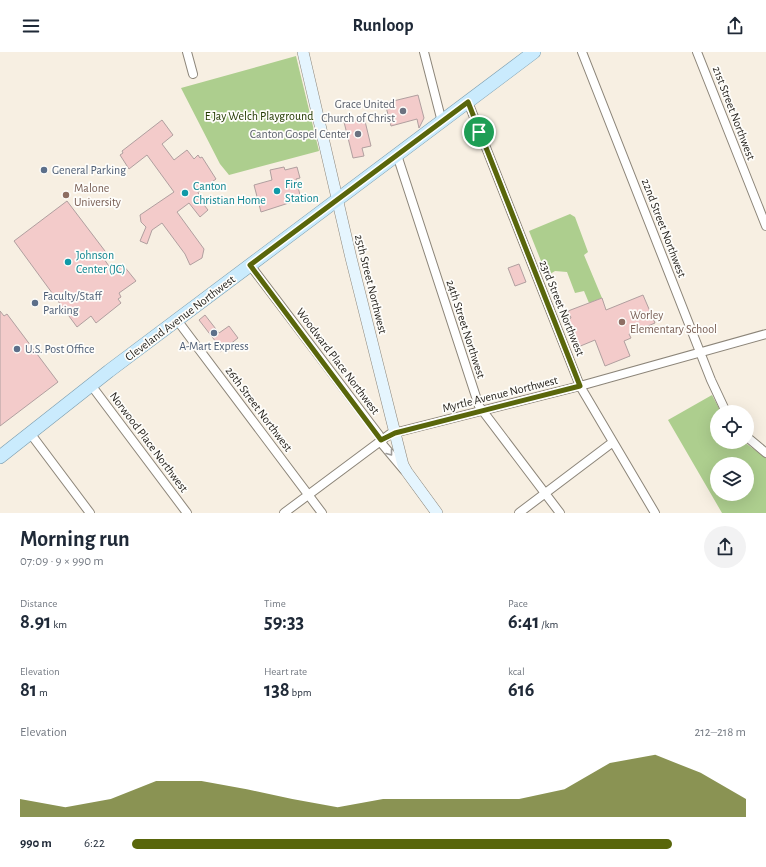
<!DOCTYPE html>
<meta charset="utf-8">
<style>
body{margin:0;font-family:"Alegreya Sans",sans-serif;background:#f2f2f3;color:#1f2937;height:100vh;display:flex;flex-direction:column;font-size:15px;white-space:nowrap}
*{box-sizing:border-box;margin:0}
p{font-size:13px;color:#747a83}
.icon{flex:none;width:22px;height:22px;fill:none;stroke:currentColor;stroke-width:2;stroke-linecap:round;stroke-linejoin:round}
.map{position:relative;height:461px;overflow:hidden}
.drawer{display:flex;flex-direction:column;background:#fff;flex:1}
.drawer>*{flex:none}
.buttons{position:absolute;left:710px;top:353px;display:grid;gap:8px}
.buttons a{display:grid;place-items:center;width:44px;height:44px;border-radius:50%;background:#fff;box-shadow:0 4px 16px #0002;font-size:20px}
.pin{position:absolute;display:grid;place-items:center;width:34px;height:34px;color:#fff;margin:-17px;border:2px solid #fff;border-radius:50%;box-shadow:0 1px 4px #0007}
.round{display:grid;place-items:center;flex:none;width:42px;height:42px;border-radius:21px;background:#f2f2f3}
.headline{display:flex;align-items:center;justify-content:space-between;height:68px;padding:0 20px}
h1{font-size:22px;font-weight:700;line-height:30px}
.metrics{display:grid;grid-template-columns:repeat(3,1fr);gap:6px;height:68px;padding:4px 20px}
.metrics div{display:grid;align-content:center}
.metrics b{font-size:20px;font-weight:700}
.metrics small{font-size:11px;font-weight:400}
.metrics p{font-size:11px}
.chart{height:112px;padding:8px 20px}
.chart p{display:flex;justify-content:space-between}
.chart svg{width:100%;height:72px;margin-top:4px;fill:#59660b;opacity:.7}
ul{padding:0 20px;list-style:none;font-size:13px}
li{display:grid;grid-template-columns:64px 48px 1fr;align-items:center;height:30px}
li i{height:10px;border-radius:5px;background:#59660b}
header{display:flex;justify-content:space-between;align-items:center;height:52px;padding:0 20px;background:#fff;font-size:18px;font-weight:700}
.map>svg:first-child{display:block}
.green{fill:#adce8e;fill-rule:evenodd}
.building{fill:#f3cbca;stroke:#b09f9f}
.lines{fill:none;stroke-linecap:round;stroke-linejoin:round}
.street-casing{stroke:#8c8579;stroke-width:10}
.secondary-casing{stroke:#8c8579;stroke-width:12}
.primary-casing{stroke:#7a9cae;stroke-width:14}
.street{stroke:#fff;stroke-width:8}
.secondary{stroke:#e5f5fe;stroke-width:11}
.primary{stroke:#caebfd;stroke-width:13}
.oneway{stroke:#9e9c9a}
.route-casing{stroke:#fff;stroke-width:8}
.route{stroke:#59660b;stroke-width:5}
.worship-dot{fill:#6b7280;stroke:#fefdfa;stroke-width:1.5}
.service-dot{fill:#5c6f8a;stroke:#fefdfa;stroke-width:1.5}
.culture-dot{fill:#0f9aa8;stroke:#fefdfa;stroke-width:1.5}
.education-dot{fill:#8d6e63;stroke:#fefdfa;stroke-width:1.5}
.labels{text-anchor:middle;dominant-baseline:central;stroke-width:3.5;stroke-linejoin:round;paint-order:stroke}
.worship-label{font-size:12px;fill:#5b616d;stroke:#fefdfa;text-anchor:end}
.street-label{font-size:12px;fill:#27241f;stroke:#fefdfa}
.park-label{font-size:12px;fill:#223900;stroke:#fefdfa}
.service-label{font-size:12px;fill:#4e5e75;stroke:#fefdfa;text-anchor:start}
.culture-label{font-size:12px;fill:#0d838f;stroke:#fefdfa;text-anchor:start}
.education-label{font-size:12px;fill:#785e54;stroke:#fefdfa;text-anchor:start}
</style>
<header><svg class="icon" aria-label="menu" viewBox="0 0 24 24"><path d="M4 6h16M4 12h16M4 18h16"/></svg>Runloop<svg class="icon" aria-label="share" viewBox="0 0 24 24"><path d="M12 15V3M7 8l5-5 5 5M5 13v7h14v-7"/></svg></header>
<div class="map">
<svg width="766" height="461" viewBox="0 0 766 461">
<rect width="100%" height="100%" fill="#f7efe2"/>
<path class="green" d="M296,4L319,99L229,123L220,112L181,36Z
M570,162L575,165L588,200L584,203L602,246L589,251L584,239L575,241L567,220L555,219L547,224L529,179Z
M712,343L721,360H717V390H744L766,406V461H722L668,368ZM717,412H747V442H717Z"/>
<path class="building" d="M418,43L424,66L419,76L417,67L391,74L385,51Z
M364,65L371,94L362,96L364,104L353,106L344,70Z
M162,68L173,83L162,92L174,108L187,98L194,107L198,103L200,106L202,105L216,127L198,140L199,143L197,144L208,158L200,165L189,151L177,160L204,197L202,206L190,213L185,202L162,171L152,178L147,192L140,189L146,175L141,170L140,163L174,140L147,103L129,117L120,103L123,101L122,99Z
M284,115L285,118L297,115L300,126L296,127L301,147L261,160L254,133L272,128L270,118Z
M67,149L108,203L104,207L113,220L123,213L136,229L119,241L121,245L118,247L121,251L96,271L91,264L77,275L14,189Z
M519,212L526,230L515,234L508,216Z
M643,243L655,271L629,282L631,286L624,289L630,304L605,314L595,288L578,295L567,268L571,266L568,259L602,246L606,258Z
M0,259L4,264L7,262L58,330L0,374Z
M205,263L219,281L229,274L238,286L220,300L214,292L216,290L199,268Z"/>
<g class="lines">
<g class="street-casing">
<path id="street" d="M187,0L193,22
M424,0L442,70
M582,0L711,328L726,360
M697,0L766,174
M468,50L580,334L655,461
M397,103L479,354L560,461
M250,213L379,383L383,393L404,418
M177,268L322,461
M91,333L187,461
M30,381L90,461
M747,385L766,401
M284,461L390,382L580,334L766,282
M519,461L613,390"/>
</g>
<g class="secondary-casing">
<path id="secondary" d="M303,0L351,206L403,413L407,420L437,461"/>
</g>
<g class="primary-casing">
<path id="primary" d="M0,405L109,319L534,0"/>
</g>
<use href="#street" class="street"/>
<use href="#secondary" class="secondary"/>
<use href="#primary" class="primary"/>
</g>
<defs><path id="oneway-chevron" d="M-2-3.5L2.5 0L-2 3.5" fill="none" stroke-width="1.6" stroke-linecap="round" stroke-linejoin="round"/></defs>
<use class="oneway" href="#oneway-chevron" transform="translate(390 401) rotate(52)"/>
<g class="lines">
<g class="route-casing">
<path id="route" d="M468,50L580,334L395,381L381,388L250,213Z"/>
</g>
<use href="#route" class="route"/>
</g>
<g class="worship-dot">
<circle cx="403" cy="59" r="4"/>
<circle cx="358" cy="82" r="4"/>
</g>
<g class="service-dot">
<circle cx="44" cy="118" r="4"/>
<circle cx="35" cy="251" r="4"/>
<circle cx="214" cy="281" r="4"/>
<circle cx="17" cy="297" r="4"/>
</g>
<g class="culture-dot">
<circle cx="277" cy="139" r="4"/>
<circle cx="185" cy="141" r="4"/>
<circle cx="68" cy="210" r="4"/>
</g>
<g class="education-dot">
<circle cx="66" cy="143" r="4"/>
<circle cx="622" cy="270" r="4"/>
</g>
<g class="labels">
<g class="worship-label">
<text x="395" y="52">Grace United<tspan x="395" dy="14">Church of Christ</tspan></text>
<text x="350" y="82">Canton Gospel Center</text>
</g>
<g class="street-label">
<text transform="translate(734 61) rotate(69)">21st Street Northwest</text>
<text transform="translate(664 176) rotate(69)">22nd Street Northwest</text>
<text transform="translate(371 232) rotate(76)">25th Street Northwest</text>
<text transform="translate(562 256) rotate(68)">23rd Street Northwest</text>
<text transform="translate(180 266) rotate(-37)">Cleveland Avenue Northwest</text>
<text transform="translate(466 277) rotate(72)">24th Street Northwest</text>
<text transform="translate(338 309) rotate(53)">Woodward Place Northwest</text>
<text transform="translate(500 342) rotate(-14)">Myrtle Avenue Northwest</text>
<text transform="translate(259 357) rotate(53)">26th Street Northwest</text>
<text transform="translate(149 390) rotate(53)">Norwood Place Northwest</text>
</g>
<g class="park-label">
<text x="259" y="64">E Jay Welch Playground</text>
</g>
<g class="service-label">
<text x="52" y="118">General Parking</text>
<text x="43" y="244">Faculty/Staff<tspan x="43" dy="14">Parking</tspan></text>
<text x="214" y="294" text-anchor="middle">A-Mart Express</text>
<text x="25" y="297">U.S. Post Office</text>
</g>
<g class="culture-label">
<text x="285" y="132">Fire<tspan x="285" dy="14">Station</tspan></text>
<text x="193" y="134">Canton<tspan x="193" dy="14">Christian Home</tspan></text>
<text x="76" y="203">Johnson<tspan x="76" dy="14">Center (JC)</tspan></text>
</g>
<g class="education-label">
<text x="74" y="136">Malone<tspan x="74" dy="14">University</tspan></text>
<text x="630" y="263">Worley<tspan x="630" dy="14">Elementary School</tspan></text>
</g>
</g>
</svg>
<div class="buttons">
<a><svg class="icon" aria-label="locate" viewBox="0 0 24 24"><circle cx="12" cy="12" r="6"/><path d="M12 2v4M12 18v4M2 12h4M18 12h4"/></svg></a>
<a><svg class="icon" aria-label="layers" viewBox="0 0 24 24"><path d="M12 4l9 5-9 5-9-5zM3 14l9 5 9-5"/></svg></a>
</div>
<div class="pin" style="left:479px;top:80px;background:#1e9e55"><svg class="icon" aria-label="arrive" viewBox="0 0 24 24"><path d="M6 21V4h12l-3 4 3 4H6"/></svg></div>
</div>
<section class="drawer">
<div class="headline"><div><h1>Morning run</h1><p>07:09 · 9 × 990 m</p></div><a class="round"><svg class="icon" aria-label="share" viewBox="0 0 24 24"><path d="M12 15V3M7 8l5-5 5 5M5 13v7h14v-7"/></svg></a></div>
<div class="metrics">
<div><p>Distance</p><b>8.91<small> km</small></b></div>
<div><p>Time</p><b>59:33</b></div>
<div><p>Pace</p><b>6:41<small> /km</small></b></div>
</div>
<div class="metrics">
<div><p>Elevation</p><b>81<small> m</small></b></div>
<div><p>Heart rate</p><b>138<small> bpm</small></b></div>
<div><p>kcal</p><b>616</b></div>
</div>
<div class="chart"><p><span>Elevation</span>212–218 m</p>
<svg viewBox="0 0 160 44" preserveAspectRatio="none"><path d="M0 44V33L10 38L20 33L30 22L40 22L50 27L60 33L70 38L80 33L90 33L100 33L110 33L120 27L130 11L140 6L150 17L160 33V44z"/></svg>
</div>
<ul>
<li><b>990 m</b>6:22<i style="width:88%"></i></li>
</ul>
</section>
